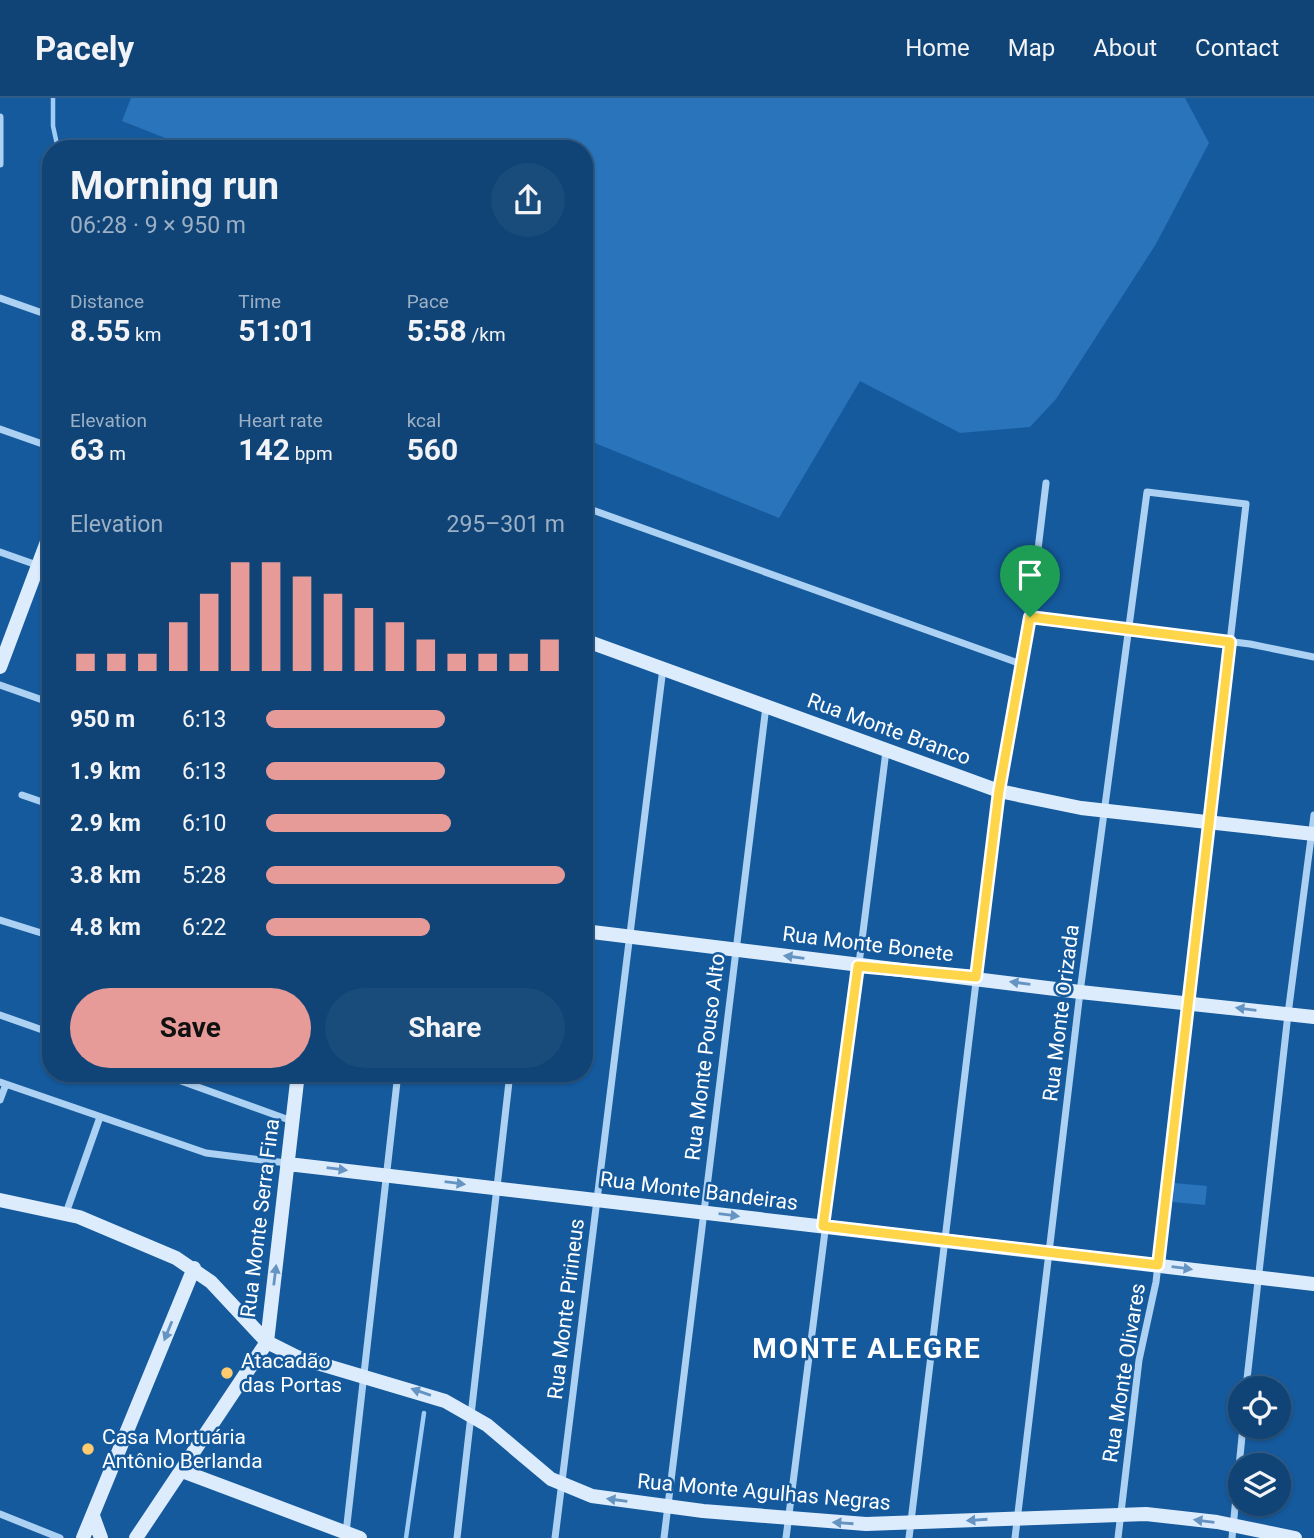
<!DOCTYPE html>
<meta charset="utf-8">
<style>
body{margin:0;font-family:Roboto,sans-serif;background:#194b7b;color:#f1f3f6;height:100vh;display:flex;flex-direction:column;font-size:26px;white-space:nowrap}
*{box-sizing:border-box;margin:0}
p{font-size:23px;color:#9cb0c5}
.icon{flex:none;width:38px;height:38px;fill:none;stroke:currentColor;stroke-width:2;stroke-linecap:round;stroke-linejoin:round}
.map{position:relative;flex:1;overflow:hidden}
.drawer{position:absolute;left:42px;top:42px;width:551px;height:942px;display:flex;flex-direction:column;background:#104476;border-radius:28px;box-shadow:0 2px 5px #0004,0 0 0 2px #305c88}
.drawer>*{flex:none}
.tools{position:absolute;left:1228px;top:1278px;display:grid;gap:14px}
.tools a{display:grid;place-items:center;width:63px;height:63px;border-radius:50%;background:#104476;box-shadow:0 2px 5px #0004,0 0 0 2px #305c88;font-size:35px}
.pin{position:absolute;display:grid;place-items:center;width:60px;height:60px;color:#fff;margin:-72px -30px;border-radius:50% 50% 50% 0;rotate:-45deg;box-shadow:0 0 7px #0007}
.pin .icon{rotate:45deg}
.round{display:grid;place-items:center;flex:none;width:74px;height:74px;border-radius:37px;background:#194b7b}
.headline{display:flex;align-items:center;justify-content:space-between;height:119px;padding:0 28px}
h1{font-size:38px;font-weight:700;line-height:52px}
.metrics{display:grid;grid-template-columns:repeat(3,1fr);gap:10px;height:119px;padding:7px 28px}
.metrics div{display:grid;align-content:center}
.metrics b{font-size:30px;font-weight:700}
.metrics small{font-size:19px;font-weight:400}
.metrics p{font-size:19px}
.chart{height:196px;padding:14px 28px}
.chart p{display:flex;justify-content:space-between}
.chart svg{width:100%;height:126px;margin-top:7px;stroke:#e69b98;stroke-width:6}
.primary-button{display:flex;gap:14px;margin-top:auto;padding:14px 28px}
.primary-button a{flex:1;height:80px;border-radius:42px;background:#e69b98;color:#111;font-size:28px;font-weight:700;line-height:80px;text-align:center}
.primary-button a+a{background:#194b7b;color:#f1f3f6}
ul{padding:0 28px;list-style:none;font-size:23px}
li{display:grid;grid-template-columns:112px 84px 1fr;align-items:center;height:52px}
li i{height:18px;border-radius:9px;background:#e69b98}
header{display:flex;align-items:center;gap:42px;box-sizing:border-box;height:98px;padding:0 35px;background:#104476;border-bottom:2px solid #305c88}
header strong{font-size:33px}
nav{display:flex;gap:38px;margin-inline-start:auto;font-size:24px}
.map>svg:first-child{display:block}
.green{fill:#2974bb}
.lines{fill:none;stroke-linecap:round;stroke-linejoin:round}
.stream{stroke:#9fcdf6;stroke-width:4.5}
.street{stroke:#acd1f3;stroke-width:7}
.secondary{stroke:#dcecfd;stroke-width:14}
.oneway{fill:#6594c3}
.route-casing{stroke:#fff;stroke-width:14}
.route{stroke:#ffd54a;stroke-width:9}
.poi-dot{fill:#ffcb6e;stroke:#155a9d;stroke-width:2.5}
.labels{text-anchor:middle;dominant-baseline:central;stroke-width:5;stroke-linejoin:round;paint-order:stroke}
.street-label{font-size:21px;fill:#fff;stroke:#155a9d}
.poi-label{font-size:21px;fill:#fff;stroke:#155a9d;text-anchor:start}
.district-label{font-size:28px;font-weight:bold;letter-spacing:2px;fill:#fff;stroke:#155a9d}
</style>
<header>
<strong>Pacely</strong>
<nav><a>Home</a><a>Map</a><a>About</a><a>Contact</a></nav>
</header>
<div class="map">
<svg width="1314" height="1440" viewBox="0 0 1314 1440">
<rect width="100%" height="100%" fill="#155a9d"/>
<path class="green" d="M131,0H1185L1209,45L1156,146L1056,301L1030,329L960,335L860,283L779,420L585,341L584,51H193L122,23Z
M1174,1085L1207,1088L1205,1107L1173,1104Z"/>
<g class="lines">
<path class="stream" d="M53,0V28L58,51
M406,1440L424,1315"/>
<path class="street" d="M0,19V66
M0,200L51,218
M0,331L51,349
M584,409L1024,567
M0,454L51,472
M1030,519L1250,546L1314,559
M0,587L51,605
M22,697L51,707
M0,822L51,838
M0,917L51,935
M159,975L292,1023
M0,984L206,1055L287,1065
M0,1002L6,986
M66,1115L100,1019
M1246,1290L1288,916L1314,717
M0,1416L60,1440
M346,1435L398,975
M457,1440L510,975
M555,1440L663,570
M664,1440L766,608
M786,1440L886,653
M909,1440L999,693L1024,567L1046,385
M1015,1440L1080,894L1147,394L1246,406L1156,1184L1139,1262L1118,1440
M1232,1440L1243,1328"/>
<path class="secondary" d="M584,542L999,693L1081,710L1314,736
M0,569L51,433
M584,833L1080,894L1314,919
M288,1066L1314,1186
M0,1102L79,1119L176,1160L211,1184L267,1244L297,1259L445,1303L487,1327L551,1381L592,1398L703,1413L866,1426L1146,1416L1217,1424L1295,1440
M182,1373L360,1440
M93,1418L101,1440
M83,1440L194,1170
M136,1440L267,1244L298,975"/>
</g>
<defs><path id="oneway-solid" d="M-6-.8H1V-3.2L6.5 0L1 3.2V.8H-6Z" transform="scale(1.75)"/></defs>
<g class="oneway">
<use href="#oneway-solid" transform="translate(794 859) rotate(-172)"/>
<use href="#oneway-solid" transform="translate(1020 885) rotate(-172)"/>
<use href="#oneway-solid" transform="translate(1246 911) rotate(-173)"/>
<use href="#oneway-solid" transform="translate(337 1071) rotate(7)"/>
<use href="#oneway-solid" transform="translate(455 1085) rotate(7)"/>
<use href="#oneway-solid" transform="translate(729 1117) rotate(7)"/>
<use href="#oneway-solid" transform="translate(1182 1170) rotate(7)"/>
<use href="#oneway-solid" transform="translate(275 1177) rotate(-83)"/>
<use href="#oneway-solid" transform="translate(168 1233) rotate(112)"/>
<use href="#oneway-solid" transform="translate(421 1294) rotate(-161)"/>
<use href="#oneway-solid" transform="translate(617 1402) rotate(-172)"/>
<use href="#oneway-solid" transform="translate(977 1422) rotate(176)"/>
<use href="#oneway-solid" transform="translate(1204 1423) rotate(-173)"/>
<use href="#oneway-solid" transform="translate(843 1425) rotate(-176)"/>
</g>
<g class="lines">
<g class="route-casing">
<path id="route" d="M1030,519L1230,544L1158,1167L823,1128L858,868L976,879L999,693Z"/>
</g>
<use href="#route" class="route"/>
</g>
<g class="poi-dot">
<circle cx="227" cy="1275" r="7"/>
<circle cx="88" cy="1351" r="7"/>
</g>
<g class="labels">
<g class="street-label">
<text transform="translate(889 631) rotate(20)">Rua Monte Branco</text>
<text transform="translate(868 846) rotate(7)">Rua Monte Bonete</text>
<text transform="translate(1061 915) rotate(-83)">Rua Monte Orizada</text>
<text transform="translate(705 959) rotate(-83)">Rua Monte Pouso Alto</text>
<text transform="translate(699 1093) rotate(7)">Rua Monte Bandeiras</text>
<text transform="translate(260 1120) rotate(-83)">Rua Monte Serra Fina</text>
<text transform="translate(566 1211) rotate(-83)">Rua Monte Pirineus</text>
<text transform="translate(1124 1275) rotate(-81)">Rua Monte Olivares</text>
<text transform="translate(764 1394) rotate(5)">Rua Monte Agulhas Negras</text>
</g>
<g class="poi-label">
<text x="241" y="1263">Atacadão<tspan x="241" dy="24">das Portas</tspan></text>
<text x="102" y="1339">Casa Mortuária<tspan x="102" dy="24">Antônio Berlanda</tspan></text>
</g>
<g class="district-label">
<text x="867" y="1250">MONTE ALEGRE</text>
</g>
</g>
</svg>
<div class="tools">
<a><svg class="icon" aria-label="locate" viewBox="0 0 24 24"><circle cx="12" cy="12" r="6"/><path d="M12 2v4M12 18v4M2 12h4M18 12h4"/></svg></a>
<a><svg class="icon" aria-label="layers" viewBox="0 0 24 24"><path d="M12 4l9 5-9 5-9-5zM3 14l9 5 9-5"/></svg></a>
</div>
<div class="pin" style="left:1030px;top:519px;background:#1e9e55"><svg class="icon" aria-label="arrive" viewBox="0 0 24 24"><path d="M6 21V4h12l-3 4 3 4H6"/></svg></div>
<section class="drawer">
<div class="headline"><div><h1>Morning run</h1><p>06:28 · 9 × 950 m</p></div><a class="round"><svg class="icon" aria-label="share" viewBox="0 0 24 24"><path d="M12 15V3M7 8l5-5 5 5M5 13v7h14v-7"/></svg></a></div>
<div class="metrics">
<div><p>Distance</p><b>8.55<small> km</small></b></div>
<div><p>Time</p><b>51:01</b></div>
<div><p>Pace</p><b>5:58<small> /km</small></b></div>
</div>
<div class="metrics">
<div><p>Elevation</p><b>63<small> m</small></b></div>
<div><p>Heart rate</p><b>142<small> bpm</small></b></div>
<div><p>kcal</p><b>560</b></div>
</div>
<div class="chart"><p><span>Elevation</span>295–301 m</p>
<svg viewBox="0 0 160 44" preserveAspectRatio="none"><path d="M5 44V38M15 44V38M25 44V38M35 44V27M45 44V17M55 44V6M65 44V6M75 44V11M85 44V17M95 44V22M105 44V27M115 44V33M125 44V38M135 44V38M145 44V38M155 44V33"/></svg>
</div>
<ul>
<li><b>950 m</b>6:13<i style="width:60%"></i></li>
<li><b>1.9 km</b>6:13<i style="width:60%"></i></li>
<li><b>2.9 km</b>6:10<i style="width:62%"></i></li>
<li><b>3.8 km</b>5:28<i style="width:100%"></i></li>
<li><b>4.8 km</b>6:22<i style="width:55%"></i></li>
</ul>
<div class="primary-button"><a>Save</a><a>Share</a></div>
</section>
</div>
